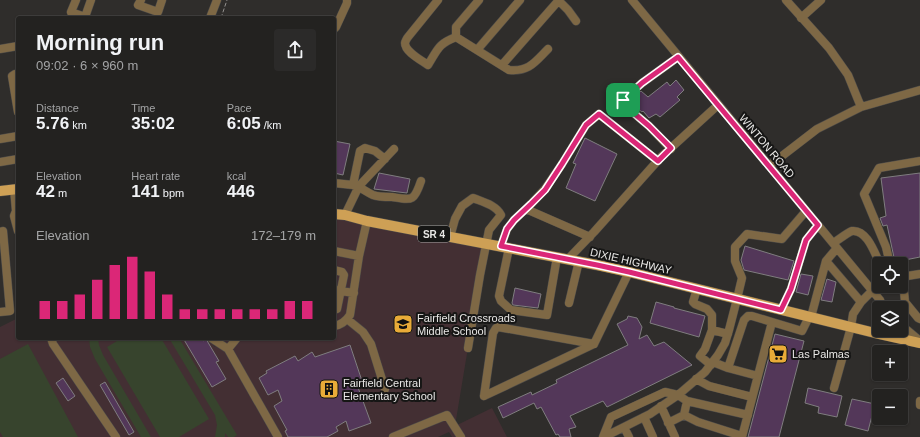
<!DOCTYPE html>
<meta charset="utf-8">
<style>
body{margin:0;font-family:Arial,sans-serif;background:#2b2a29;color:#f1f3f6;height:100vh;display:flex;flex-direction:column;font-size:15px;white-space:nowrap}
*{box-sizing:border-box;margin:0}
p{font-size:13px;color:#a3a4a5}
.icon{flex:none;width:22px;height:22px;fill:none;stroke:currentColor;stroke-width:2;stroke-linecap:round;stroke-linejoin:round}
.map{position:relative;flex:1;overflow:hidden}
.side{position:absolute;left:16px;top:16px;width:320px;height:324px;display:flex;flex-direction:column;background:#232220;border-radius:4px;box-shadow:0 1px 3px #0004,0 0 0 1px #403f3e}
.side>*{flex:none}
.buttons{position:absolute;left:872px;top:257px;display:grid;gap:8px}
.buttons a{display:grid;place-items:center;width:36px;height:36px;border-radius:4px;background:#232220;box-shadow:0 1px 3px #0004,0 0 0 1px #403f3e;font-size:20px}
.pin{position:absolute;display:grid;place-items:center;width:34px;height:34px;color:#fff;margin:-17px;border-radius:8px;box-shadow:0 2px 6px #0006}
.round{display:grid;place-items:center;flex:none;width:42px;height:42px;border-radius:4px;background:#2b2a29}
.head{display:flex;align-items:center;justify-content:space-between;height:68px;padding:0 20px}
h1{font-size:22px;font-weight:700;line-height:30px}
.metrics{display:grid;grid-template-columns:repeat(3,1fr);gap:6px;height:68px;padding:4px 20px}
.metrics div{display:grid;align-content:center}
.metrics b{font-size:17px;font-weight:700}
.metrics small{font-size:11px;font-weight:400}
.metrics p{font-size:11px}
.chart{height:112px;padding:8px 20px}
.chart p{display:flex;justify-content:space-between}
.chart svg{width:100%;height:72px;margin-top:4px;stroke:#db2777;stroke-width:6}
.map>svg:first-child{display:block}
.education{fill:#432f33}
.green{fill:#37442d}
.building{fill:#533759;stroke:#7f7d7f}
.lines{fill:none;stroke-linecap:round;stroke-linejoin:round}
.minor-casing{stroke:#4d4b49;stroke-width:9}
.major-casing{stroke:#4d4b49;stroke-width:11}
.path{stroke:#92908e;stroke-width:1;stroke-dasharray:4 2;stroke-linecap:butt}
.minor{stroke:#7e6845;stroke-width:8}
.major{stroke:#cea055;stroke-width:10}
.route-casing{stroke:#fff;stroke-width:8}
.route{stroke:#db2777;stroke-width:5}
.labels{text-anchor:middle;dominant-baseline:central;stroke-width:4;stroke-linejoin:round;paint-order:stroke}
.shield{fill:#161615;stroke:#a9a8a7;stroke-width:1}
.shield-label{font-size:10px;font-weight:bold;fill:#e8e7e5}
.street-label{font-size:11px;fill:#e8e7e5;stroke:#161615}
.poi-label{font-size:11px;fill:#e8e7e5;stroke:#161615;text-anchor:start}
</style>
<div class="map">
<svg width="920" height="437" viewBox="0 0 920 437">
<rect width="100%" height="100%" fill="#2f2d2b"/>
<path class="education" d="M334,215L486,244L480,275L455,426L492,408L507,437H452L449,432L438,437H0V327L18,318V338H208L215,347L218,338H334Z"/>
<path class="green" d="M89,338H98L99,345L103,355L151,437H141L95,359L90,347Z
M122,338H161L209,419L179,437H160L107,347Z
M169,338H179L237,435L234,437H228L225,433V437H215L217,425L215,415Z
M28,344L78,437H3L0,432V359Z"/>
<path class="building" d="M676,80L684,90L677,97L680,100L660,117L656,114L649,118L643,111L642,112L633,105L630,101L641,91L648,97L667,82L670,86Z
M585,138L617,154L595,201L566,188L576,164L573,163Z
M334,141L350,144L343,175L334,173Z
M379,173L410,179L407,193L374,189Z
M920,173V257L895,262L887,225L883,226L880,218L886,216L881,178Z
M745,246L794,261L788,280L744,270L741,260Z
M801,274L813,276L808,295L796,292Z
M827,279L836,282L832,302L821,300Z
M515,288L541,294L538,308L513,305L512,303Z
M656,302L674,307V308L705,316L699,337L650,323Z
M628,316L637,318L642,327L639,339L647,335L654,346L664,342L692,365L607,407L603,401L570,416L576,427L569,429L571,437H560L558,434L556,435L541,407L537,409L534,403L503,418L498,407L531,392L532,395L557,383L556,380L628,345L617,324L627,319Z
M775,334L804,341L779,437H748Z
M183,338H202L203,341L206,339L219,361L216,362L226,379L212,387Z
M350,345L362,381L356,382L371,423L349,431L346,421L336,427L338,431L327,437H288L285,431L287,430L274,406L282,401L278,390L268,395L259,378L267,373L266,371L295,356L298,361L312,352L315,357Z
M63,378L75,396L68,401L56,383Z
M105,382L134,432L129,435L100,385Z
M808,388L842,396L837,417L818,413L819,407L805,403Z
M852,399L875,404L868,431L845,425Z"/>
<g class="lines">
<g class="minor-casing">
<path id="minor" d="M76,0L71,12L85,17L91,0
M141,0L138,5L158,12L162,0
M438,0L408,37C407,38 405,42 405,43C405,52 421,60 428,65C438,49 438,44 456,37V27L479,0
M558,0L568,10L576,21
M632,0L880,300L883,308
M786,0L829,48L848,75L861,107
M210,18L217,0
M801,18L821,0
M334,29L336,27L347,3V0
M456,37L509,70C529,72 535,62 548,49
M0,49L18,46
M477,50L520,0
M502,65L559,0
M18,74H15L12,76L18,112
M0,139L18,136
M671,149L649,126L629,109L623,100L642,83L678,57
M385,159L375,151L365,148L360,151L353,185C361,187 366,192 373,195C378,197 386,197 392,197C412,200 414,202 421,181
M0,162L18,159
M769,166L817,129L861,107L920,90
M334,183L353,185
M14,189L16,211L14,216L18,231
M526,209L590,237
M345,215L359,186L394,149
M0,232L3,231L10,311L0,312
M450,237L455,219L462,206L473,198C483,202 496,205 501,215L489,230L480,275L468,348
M833,243C838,240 847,233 852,231C867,229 875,254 880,264
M501,246L507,229L514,220L531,204L545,189L562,164L586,125L599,114L658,161
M509,248L499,296L501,301L511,310L547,315L557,257
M334,251L359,256
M568,259L594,232L661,157L718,105
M826,261L861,302
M890,264L886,247L864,194L879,168L920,161
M334,270L342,272L344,275L337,309L334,310
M901,277L920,274
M900,286L904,291L905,302L918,318L920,319
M697,289L693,302L695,304L707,309L712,315V330
M334,290L354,293
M569,303L579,261
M781,310L791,289L806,240L818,225
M811,317L826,261L837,248
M347,319L363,332L371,344L385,389
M901,325L920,341
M334,326C342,325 346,321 350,315L359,256L367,221
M875,333L879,322
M51,338L53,344L116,437
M211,338L228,349L237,338
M228,349L278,437
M713,362L728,368L758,376
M711,365L700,356L705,349L712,330L728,334
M728,368L744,320L748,316H752L772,322
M696,379L709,386L752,397
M834,388L851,327L853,314L861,302L872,291
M484,396L594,344L629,272
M484,396L493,333L496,328L498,327L594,344
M687,401L684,415L698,422L742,436
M920,401V405
M661,406L675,437
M644,417L653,437
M668,423L684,415
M624,427L629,437
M393,437L447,415L461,437
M603,437L611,417L665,392L678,395L687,401L748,415
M604,437L650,414L678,395L705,372L718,355L725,343L729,330L737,299L742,278L735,261V247L747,234L782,239L806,211
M742,437L772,322L802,331L809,317"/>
</g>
<g class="major-casing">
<path id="major" d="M0,191L18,189
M334,214L345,215L367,221L597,265L629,272L875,333L920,343"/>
</g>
<path class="path" d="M221,18L227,0"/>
<use href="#minor" class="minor"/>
<use href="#major" class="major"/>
</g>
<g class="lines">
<g class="route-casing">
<path id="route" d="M678,57L818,225L806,240L791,289L781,310L629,272L597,265L501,246L507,229L514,220L531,204L545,190L562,164L586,125L599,114L658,161L671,148L649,126L629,109L623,100L642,83Z"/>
</g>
<use href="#route" class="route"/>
</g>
<defs>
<g id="school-square" transform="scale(1)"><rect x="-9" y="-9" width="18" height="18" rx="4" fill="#e9ab38" stroke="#161615"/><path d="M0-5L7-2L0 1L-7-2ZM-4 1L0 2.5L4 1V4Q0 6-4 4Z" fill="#111"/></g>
<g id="supermarket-square" transform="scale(1)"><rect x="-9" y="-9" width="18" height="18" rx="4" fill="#e9ab38" stroke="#161615"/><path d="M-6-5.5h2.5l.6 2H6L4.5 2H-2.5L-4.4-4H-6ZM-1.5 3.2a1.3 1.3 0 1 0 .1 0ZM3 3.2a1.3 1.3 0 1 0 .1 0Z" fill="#111"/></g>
<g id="building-square" transform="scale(1)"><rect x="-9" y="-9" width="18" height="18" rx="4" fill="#e9ab38" stroke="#161615"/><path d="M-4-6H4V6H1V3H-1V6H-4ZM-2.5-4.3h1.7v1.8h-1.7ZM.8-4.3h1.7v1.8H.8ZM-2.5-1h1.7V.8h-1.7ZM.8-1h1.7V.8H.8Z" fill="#111"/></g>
</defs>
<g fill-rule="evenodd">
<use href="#school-square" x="403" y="324"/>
<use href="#supermarket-square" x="778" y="354"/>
<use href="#building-square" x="329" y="389"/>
</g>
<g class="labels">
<rect class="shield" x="418" y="226" width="32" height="16" rx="3"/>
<g class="shield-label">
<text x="434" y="234">SR 4</text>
</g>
<g class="street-label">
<text transform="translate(767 146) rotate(50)">WINTON ROAD</text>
<text transform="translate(631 261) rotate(13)">DIXIE HIGHWAY</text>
</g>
<g class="poi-label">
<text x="417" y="318">Fairfield Crossroads<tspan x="417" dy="13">Middle School</tspan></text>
<text x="792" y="354">Las Palmas</text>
<text x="343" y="383">Fairfield Central<tspan x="343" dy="13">Elementary School</tspan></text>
</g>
</g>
</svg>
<div class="buttons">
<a><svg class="icon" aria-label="locate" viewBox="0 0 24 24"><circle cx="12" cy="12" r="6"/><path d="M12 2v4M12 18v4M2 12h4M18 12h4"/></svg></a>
<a><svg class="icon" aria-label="layers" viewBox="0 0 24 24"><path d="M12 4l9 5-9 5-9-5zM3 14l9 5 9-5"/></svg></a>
<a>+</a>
<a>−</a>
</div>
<div class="pin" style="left:623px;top:100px;background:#1e9e55"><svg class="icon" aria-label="arrive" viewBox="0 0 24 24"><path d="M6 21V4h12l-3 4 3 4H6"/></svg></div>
<section class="side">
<div class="head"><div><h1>Morning run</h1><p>09:02 · 6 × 960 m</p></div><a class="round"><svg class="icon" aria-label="share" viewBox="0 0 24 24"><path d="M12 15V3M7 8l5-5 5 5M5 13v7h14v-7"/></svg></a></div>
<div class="metrics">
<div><p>Distance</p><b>5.76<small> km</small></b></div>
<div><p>Time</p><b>35:02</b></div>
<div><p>Pace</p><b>6:05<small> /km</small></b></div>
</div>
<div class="metrics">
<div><p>Elevation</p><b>42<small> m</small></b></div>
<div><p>Heart rate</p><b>141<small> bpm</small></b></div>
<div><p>kcal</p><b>446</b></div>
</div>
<div class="chart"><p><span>Elevation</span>172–179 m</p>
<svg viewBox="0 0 160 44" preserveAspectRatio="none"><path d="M5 44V33M15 44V33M25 44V29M35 44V20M45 44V11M55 44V6M65 44V15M75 44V29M85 44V38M95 44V38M105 44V38M115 44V38M125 44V38M135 44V38M145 44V33M155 44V33"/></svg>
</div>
</section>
</div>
